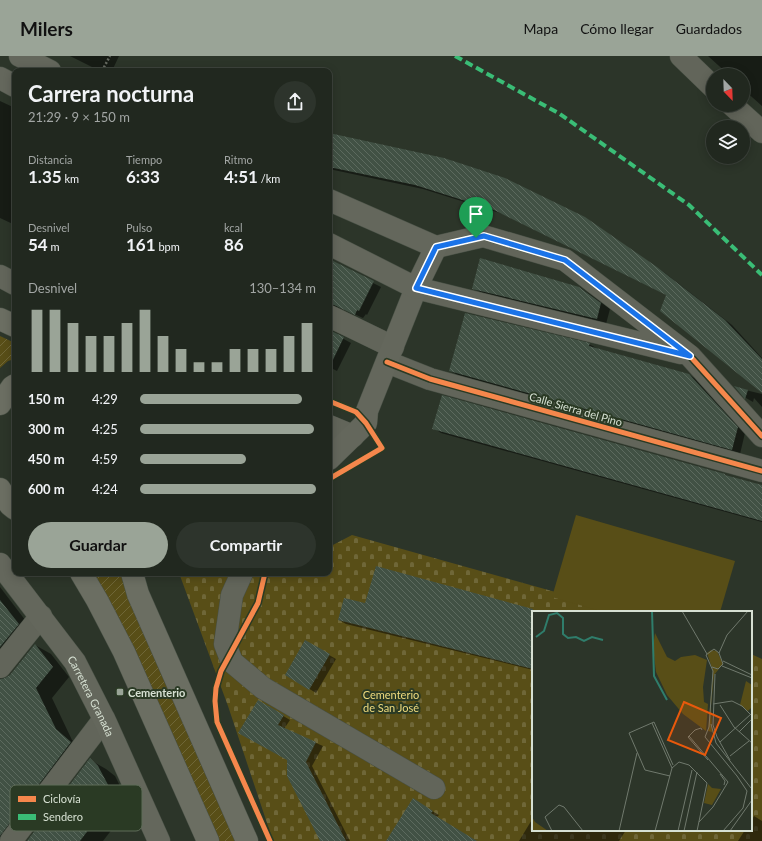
<!DOCTYPE html>
<html lang="es">
<meta charset="utf-8">
<style>
body{margin:0;font-family:Lato,sans-serif;background:#2d342c;color:#f1f3f6;height:100vh;display:flex;flex-direction:column;font-size:15px;white-space:nowrap}
*{box-sizing:border-box;margin:0}
p{font-size:13px;color:#a2a6a4}
.icon{flex:none;width:22px;height:22px;fill:none;stroke:currentColor;stroke-width:2;stroke-linecap:round;stroke-linejoin:round}
.map{position:relative;flex:1;overflow:hidden}
.panel{position:absolute;left:12px;top:12px;width:320px;height:508px;display:flex;flex-direction:column;background:#21281f;border-radius:8px;box-shadow:0 2px 10px #0003,0 0 0 1px #3e443d}
.panel>*{flex:none}
.needle{width:26px;rotate:157deg}
.buttons{position:absolute;left:706px;top:12px;display:grid;gap:8px}
.buttons a{display:grid;place-items:center;width:44px;height:44px;border-radius:50%;background:#21281f;box-shadow:0 2px 10px #0003,0 0 0 1px #3e443d;font-size:20px}
.pin{position:absolute;display:grid;place-items:center;width:34px;height:34px;color:#fff;margin:-41px -17px;border-radius:50% 50% 50% 0;rotate:-45deg;box-shadow:0 0 4px #0007}
.pin .icon{rotate:45deg}
.round{display:grid;place-items:center;flex:none;width:42px;height:42px;border-radius:21px;background:#2d342c}
.overview{display:flex;align-items:center;justify-content:space-between;height:68px;padding:0 16px}
h1{font-size:22px;font-weight:700;line-height:30px}
.figures{display:grid;grid-template-columns:repeat(3,1fr);gap:6px;height:68px;padding:4px 16px}
.figures div{display:grid;align-content:center}
.figures b{font-size:17px;font-weight:700}
.figures small{font-size:11px;font-weight:400}
.figures p{font-size:11px}
.chart{height:112px;padding:8px 16px}
.chart p{display:flex;justify-content:space-between}
.chart svg{width:100%;height:72px;margin-top:4px;stroke:#9aa497;stroke-width:6}
.button{display:flex;gap:8px;margin-top:auto;padding:8px 16px}
.button a{flex:1;height:46px;border-radius:24px;background:#9aa497;color:#111;font-size:16px;font-weight:700;line-height:46px;text-align:center}
.button a+a{background:#2d342c;color:#f1f3f6}
ul{padding:0 16px;list-style:none;font-size:13px}
li{display:grid;grid-template-columns:64px 48px 1fr;align-items:center;height:30px}
li i{height:10px;border-radius:5px;background:#9aa497}
header{display:flex;align-items:center;gap:24px;box-sizing:border-box;height:56px;padding:0 20px;background:#9aa497;color:#111}
header strong{font-size:19px}
nav{display:flex;gap:22px;margin-inline-start:auto;font-size:14px}
.map>svg:first-child{display:block}
.cemetery{fill:url(#cemetery-stones)}
.garden{fill:url(#garden-furrows)}
.pitch{fill:#584e17}
.shadow{fill:#0007}
.building{fill:url(#building-back-hatch)}
.lines{fill:none;stroke-linecap:round;stroke-linejoin:round}
.street-casing{stroke:#485045;stroke-width:23}
.secondary-casing{stroke:#485045;stroke-width:23}
.primary-casing{stroke:#485045;stroke-width:23}
.path{stroke:#676b62;stroke-width:2.5;stroke-dasharray:2 2;stroke-linecap:butt}
.street{stroke:#62655a;stroke-width:22}
.secondary{stroke:#64675c;stroke-width:22}
.primary{stroke:#6b6e62;stroke-width:22}
.quiet{stroke:#3abd76;stroke-width:4;stroke-dasharray:8 4;stroke-linecap:butt}
.cycleway-casing{stroke:#2a3a24;stroke-width:8}
.cycleway{stroke:#f5874c;stroke-width:5}
.route-casing{stroke:#fff;stroke-width:8}
.route{stroke:#1a73e8;stroke-width:5}
.poi-dot{fill:#9aa497;stroke:#2a3a24;stroke-width:1.5}
.labels{text-anchor:middle;dominant-baseline:central;stroke-width:4;stroke-linejoin:round;paint-order:stroke}
.street-label{font-size:11px;fill:#d6e0d2;stroke:#2a3a24}
.poi-label{font-size:11px;font-weight:bold;fill:#d6e0d2;stroke:#2a3a24;text-anchor:start}
.park-label{font-size:11px;fill:#eeda7d;stroke:#2a3a24}
.inset-river{fill:none;stroke:#2f7d6b;stroke-width:2}
.inset-road{fill:none;stroke:#70796d;stroke-width:1}
.view{fill:#e8590c;fill-opacity:0.15;stroke:#e8590c;stroke-width:2}
.inset-edge{fill:none;stroke:#d6e0d2;stroke-width:2}
.key{fill:#2a3a24;stroke:#5e6c58;stroke-width:1}
.key-label{font-size:11px;fill:#d6e0d2}
</style>
<header>
<strong>Milers</strong>
<nav><a>Mapa</a><a>Cómo llegar</a><a>Guardados</a></nav>
</header>
<div class="map">
<svg width="762" height="785" viewBox="0 0 762 785">
<defs>
<pattern id="cemetery-stones" width="16" height="16" patternUnits="userSpaceOnUse"><rect width="16" height="16" fill="#584e17"/><path d="M2 7V4a2 2 0 0 1 4 0v3zM10 15v-3a2 2 0 0 1 4 0v3z" fill="#6f6738"/></pattern>
<pattern id="garden-furrows" width="10" height="10" patternUnits="userSpaceOnUse"><rect width="10" height="10" fill="#584e17"/><path d="M-1 1l2-2M0 10L10 0M9 11l2-2" fill="none" stroke="#6f6738"/></pattern>
<pattern id="building-back-hatch" width="6" height="6" patternUnits="userSpaceOnUse"><rect width="6" height="6" fill="#415144"/><path d="M-1 5l2 2M0 0l6 6M5-1l2 2" fill="none" stroke="#5c6a5e"/></pattern>
</defs>
<rect width="100%" height="100%" fill="#2c3529"/>
<path class="cemetery" d="M352,479L627,556H533V774H751V598L762,603V785H273L228,650L179,517H329V491Z"/>
<path class="garden" d="M0,280L15,287V303L8,305L0,312Z
M81,517H132L247,785H208Z"/>
<path class="pitch" d="M576,459L735,505L720,556H604L552,541Z"/>
<path class="shadow" d="M70,0H119L112,15H100Z
M708,0H762V50L743,33V19H729Z
M0,45L15,52V169L0,162Z
M329,78L592,167L665,217L732,269L762,302V335L667,239L503,158L423,133L329,113Z
M329,205L381,231L367,259L366,258L363,262L343,253L337,251L329,255Z
M579,231L588,237L610,253L606,268L482,237L473,232Z
M329,275L351,287L337,315L329,311Z
M589,288L598,293L689,319L698,324L745,377L740,398L458,319L450,315Z
M737,332L762,338V351L754,342L753,346L746,342Z
M434,372L725,419L730,422L762,431V466L441,377Z
M376,511L540,556H533V614L346,568L339,564L366,549Z
M0,531L35,577L4,619V624L10,620L35,589L51,598L69,621L52,642L72,684L86,696L19,785H0Z
M305,585L336,603L316,637L287,619Z
M258,645L290,664L284,673L323,690L312,710L350,785H321L288,704Z
M90,704L106,713L115,720L130,750L103,785H28Z
M413,744L439,759L437,761L475,785H389Z
M754,760L762,765V785H738L745,774H751V765Z
M533,762V774H626L619,785H519Z"/>
<path class="building" d="M329,77L444,102L505,122L585,161L657,211L725,264L762,303V337L660,255L666,239L494,154L415,129L329,111Z
M480,202L579,231L601,247L597,263L472,233Z
M329,203L374,225L359,255L357,254L355,259L334,249L329,248Z
M465,257L590,287L589,290L689,318L738,371L732,394L449,315Z
M329,274L344,281L329,312Z
M734,330L748,334L745,343Z
M442,339L725,418V419L762,429V465L432,373Z
M376,510L533,553V613L338,564L344,542L365,547Z
M0,544L19,568L0,591Z
M305,584L330,598L309,634L285,619Z
M35,588L53,611L36,632L56,673L71,686L0,780V623L5,622L10,619Z
M258,644L284,659L278,669L316,686L306,706L346,785H320L287,720V704L238,677Z
M90,702L98,710L114,740L80,785H27Z
M413,742L433,755L431,757L477,785H386Z"/>
<g class="lines">
<g class="street-casing">
<path id="street" d="M681,0L713,31
M732,49L762,76
M436,191L483,180L565,204L690,300L762,380
M0,220L15,228
M416,232L681,297
M329,260L393,291
M387,306L430,323L762,415
M329,370L353,380
M242,517L232,539L225,588L232,606L263,632L434,732
M0,611L41,560
M11,785L104,663"/>
</g>
<g class="secondary-casing">
<g id="secondary">
<path d="M20,0L50,15"/>
<path d="M0,22L15,30"/>
<path d="M329,144L436,191L416,232L367,355L366,367L329,403"/>
<path d="M329,188L416,232"/>
<path id="s1" d="M0,508L75,606L106,667L159,785"/>
</g>
</g>
<g class="primary-casing">
<path id="primary" d="M0,263L15,270
M0,348L12,331L15,329
M0,433L10,449L15,453
M81,517L97,544L124,596L208,785
M132,517L138,538L247,785"/>
</g>
<path class="path" d="M102,15L110,0"/>
<use href="#street" class="street"/>
<use href="#secondary" class="secondary"/>
<use href="#primary" class="primary"/>
<path class="quiet" d="M455,0L560,58L689,149L762,219"/>
<g class="cycleway-casing">
<path id="cycleway" d="M436,191L483,180L565,204L690,300L762,380
M387,306L430,323L762,415
M329,345L356,356L366,367L382,392L329,423
M265,517L258,547L221,615L216,632L215,645L217,666L270,785"/>
</g>
<use href="#cycleway" class="cycleway"/>
</g>
<g class="lines">
<g class="route-casing">
<path id="route" d="M484,180L565,204L690,300L416,232L436,191Z"/>
</g>
<use href="#route" class="route"/>
</g>
<rect class="poi-dot" x="116" y="632" width="8" height="8" rx="2"/>
<g class="labels">
<g class="street-label">
<text transform="translate(576 353) rotate(16)">Calle Sierra del Pino</text>
<text stroke="none"><textPath href="#s1" startOffset="161">Carretera Granada</textPath></text>
</g>
<g class="poi-label">
<text x="128" y="636">Cementerio</text>
</g>
<g class="park-label">
<text x="391" y="638">Cementerio<tspan x="391" dy="13">de San José</tspan></text>
</g>
</g>
<g transform="translate(532 555)">
<rect width="220" height="220" fill="#2c3529"/>
<path d="M0,206L3,211L16,220H0Z" fill="#584e17"/>
<path d="M123,22L135,46L143,50L149,46L163,44L175,49L171,76L172,91L176,93L174,120L151,103L135,84L124,61L121,36Z" fill="#584e17"/>
<path d="M214,70L220,74V96L216,100L208,94ZM176,173L180,177L189,178L180,194L172,192Z" fill="#584e17"/>
<path d="M179,39L185,40L191,53L182,64L179,95L180,121L176,120L181,60L175,42Z" fill="#584e17"/>
<path class="inset-river" d="M120,0L122,65L135,89M4,26L12,20L17,4L25,2L31,7V23L36,27L44,26L52,30L60,26L71,29"/>
<path class="inset-road" d="M150,0L175,43M187,42L195,24L216,0M191,50L220,64M190,55L220,67M180,56L186,58L191,53L187,42L182,38L174,44L181,60L177,116L173,126L205,165L215,180L211,197L191,220M183,63L181,114L185,126L198,149M181,93L200,90L210,95L220,105M188,94L202,116L220,132M120,112L140,157M179,113L184,132L219,177M170,119L169,117L163,119L156,126L176,149M207,121L220,108M157,125L196,171L181,196L167,211M188,131L219,103M198,145L217,130M140,157L147,151L157,154L175,172L165,220M188,163L193,170L192,174M138,165L113,159L97,122L122,111L141,154M20,220L13,206L27,194L32,196L51,220M87,220L105,142M123,220L140,157M146,220L160,159M152,220L165,161M198,220L220,189"/>
<path class="view" d="M152,91L189,107L173,144L136,129Z"/>
<rect width="220" height="220" class="inset-edge"/>
</g>
<rect x="10" y="729" width="132" height="46" rx="6" class="key"/>
<rect x="18" y="740" width="18" height="6" fill="#f5874c"/>
<rect x="18" y="758" width="18" height="6" fill="#3abd76"/>
<g class="key-label">
<text x="43" y="747">Ciclovía</text>
<text x="43" y="765">Sendero</text>
</g>
</svg>
<div class="buttons">
<a><svg class="needle" viewBox="-14 -14 28 28"><path d="M0-13l5 13h-10z" fill="#e53935"/><path d="M0 13l5-13h-10z" fill="#a2a6a4"/></svg></a>
<a><svg class="icon" aria-label="layers" viewBox="0 0 24 24"><path d="M12 4l9 5-9 5-9-5zM3 14l9 5 9-5"/></svg></a>
</div>
<div class="pin" style="left:476px;top:182px;background:#1e9e55"><svg class="icon" aria-label="arrive" viewBox="0 0 24 24"><path d="M6 21V4h12l-3 4 3 4H6"/></svg></div>
<section class="panel">
<div class="overview"><div><h1>Carrera nocturna</h1><p>21:29 · 9 × 150 m</p></div><a class="round"><svg class="icon" aria-label="share" viewBox="0 0 24 24"><path d="M12 15V3M7 8l5-5 5 5M5 13v7h14v-7"/></svg></a></div>
<div class="figures">
<div><p>Distancia</p><b>1.35<small> km</small></b></div>
<div><p>Tiempo</p><b>6:33</b></div>
<div><p>Ritmo</p><b>4:51<small> /km</small></b></div>
</div>
<div class="figures">
<div><p>Desnivel</p><b>54<small> m</small></b></div>
<div><p>Pulso</p><b>161<small> bpm</small></b></div>
<div><p>kcal</p><b>86</b></div>
</div>
<div class="chart"><p><span>Desnivel</span>130–134 m</p>
<svg viewBox="0 0 160 44" preserveAspectRatio="none"><path d="M5 44V6M15 44V6M25 44V14M35 44V22M45 44V22M55 44V14M65 44V6M75 44V22M85 44V30M95 44V38M105 44V38M115 44V30M125 44V30M135 44V30M145 44V22M155 44V14"/></svg>
</div>
<ul>
<li><b>150 m</b>4:29<i style="width:92%"></i></li>
<li><b>300 m</b>4:25<i style="width:99%"></i></li>
<li><b>450 m</b>4:59<i style="width:60%"></i></li>
<li><b>600 m</b>4:24<i style="width:100%"></i></li>
</ul>
<div class="button"><a>Guardar</a><a>Compartir</a></div>
</section>
</div>
